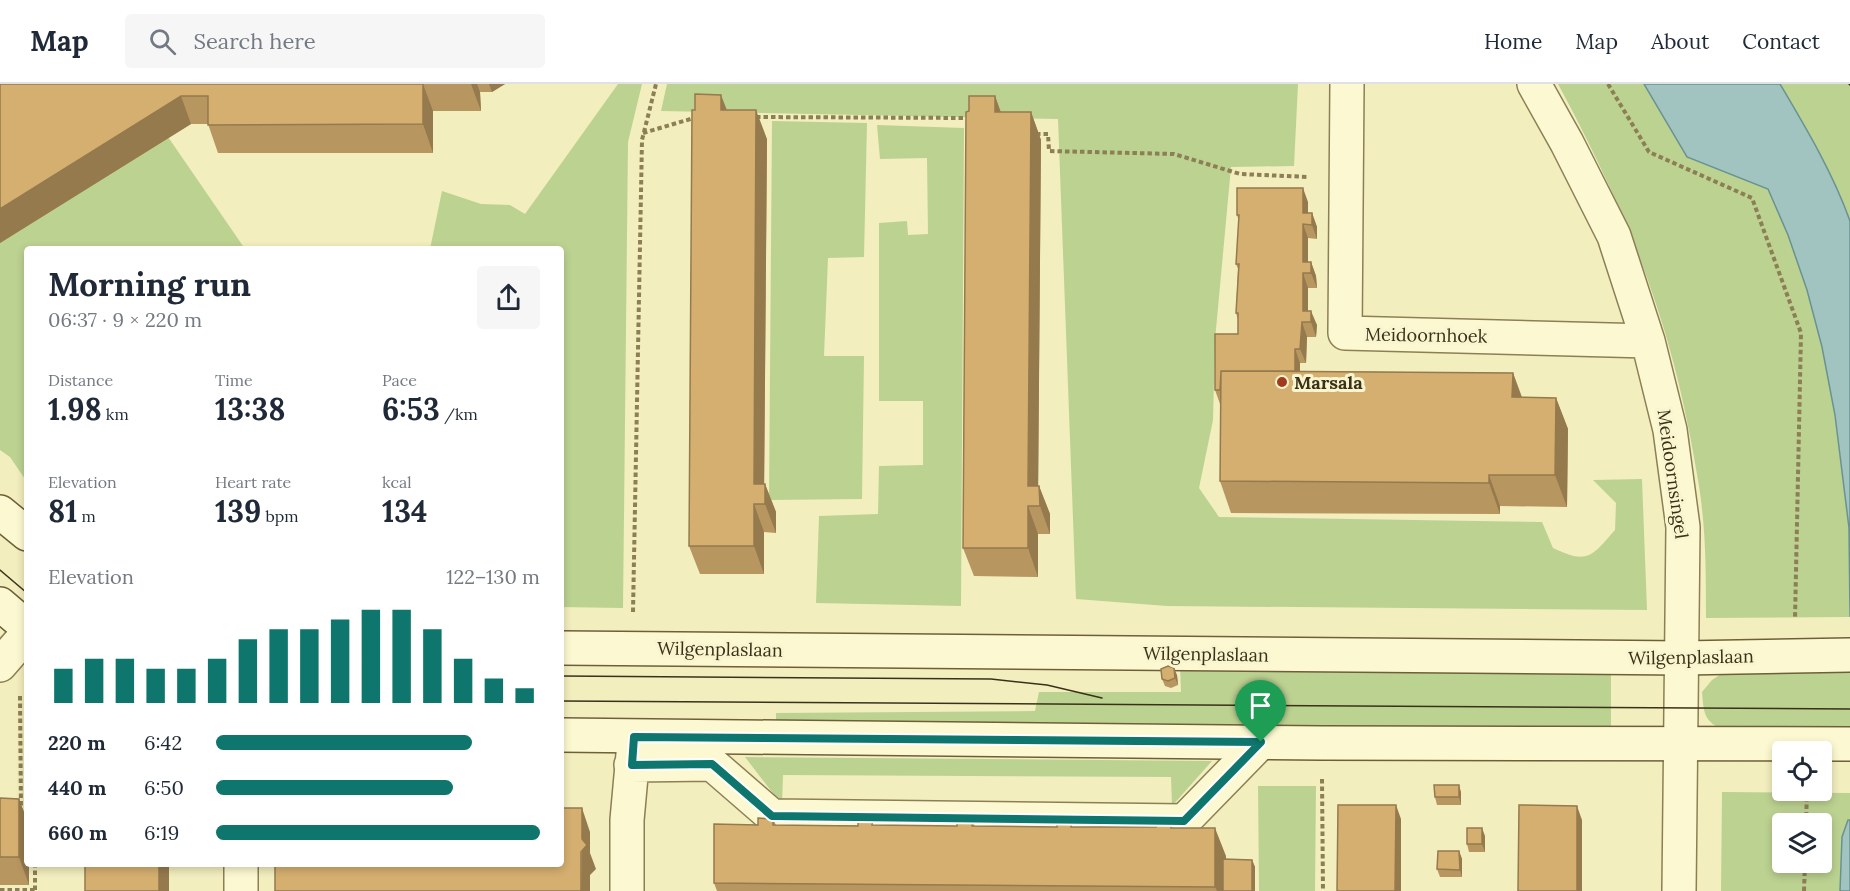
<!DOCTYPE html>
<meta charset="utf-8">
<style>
body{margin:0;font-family:Lora,serif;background:#f6f6f7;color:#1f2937;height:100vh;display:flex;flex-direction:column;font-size:22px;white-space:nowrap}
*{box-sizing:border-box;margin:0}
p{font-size:20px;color:#747a83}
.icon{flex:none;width:33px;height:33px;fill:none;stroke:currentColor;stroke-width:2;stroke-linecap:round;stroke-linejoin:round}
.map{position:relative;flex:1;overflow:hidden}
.details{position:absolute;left:24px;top:162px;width:540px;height:621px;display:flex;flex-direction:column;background:#fff;border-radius:6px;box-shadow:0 3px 9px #0003}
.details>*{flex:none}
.tools{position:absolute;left:1772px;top:657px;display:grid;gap:12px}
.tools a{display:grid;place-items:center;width:60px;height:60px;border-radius:6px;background:#fff;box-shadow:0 3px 9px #0003;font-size:30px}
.pin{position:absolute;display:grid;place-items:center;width:51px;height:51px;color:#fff;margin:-62px -26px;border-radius:50% 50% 50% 0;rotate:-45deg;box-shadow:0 0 6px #0007}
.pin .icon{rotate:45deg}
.round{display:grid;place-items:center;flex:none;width:63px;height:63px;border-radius:6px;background:#f6f6f7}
.head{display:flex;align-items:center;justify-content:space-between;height:102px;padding:0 24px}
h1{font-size:33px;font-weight:700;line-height:45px}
.metrics{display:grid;grid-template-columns:repeat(3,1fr);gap:9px;height:102px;padding:6px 24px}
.metrics div{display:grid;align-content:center}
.metrics b{font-size:30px;font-weight:700}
.metrics small{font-size:16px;font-weight:400}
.metrics p{font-size:16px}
.chart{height:168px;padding:12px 24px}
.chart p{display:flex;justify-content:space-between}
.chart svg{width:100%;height:108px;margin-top:6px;stroke:#0f766e;stroke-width:6}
ul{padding:0 24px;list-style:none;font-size:20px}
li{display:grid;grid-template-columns:96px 72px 1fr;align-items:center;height:45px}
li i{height:15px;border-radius:8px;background:#0f766e}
header{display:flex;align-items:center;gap:36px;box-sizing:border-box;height:84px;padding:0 30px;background:#fff;border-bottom:2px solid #e0e1e3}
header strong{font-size:28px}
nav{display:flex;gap:33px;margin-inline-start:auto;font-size:21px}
.search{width:420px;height:54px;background:#f6f6f7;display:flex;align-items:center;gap:15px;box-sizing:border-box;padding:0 21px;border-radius:6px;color:#747a83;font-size:22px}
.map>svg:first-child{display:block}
.green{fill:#bcd291;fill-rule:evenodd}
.water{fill:#a2c4c1;stroke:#689391;stroke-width:1.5}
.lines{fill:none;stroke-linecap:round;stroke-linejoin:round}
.street-casing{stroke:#8d7f55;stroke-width:36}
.secondary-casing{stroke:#6f5f38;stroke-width:36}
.path{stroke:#8d7f55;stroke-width:4;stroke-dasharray:4.5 3;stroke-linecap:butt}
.street{stroke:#fcf9d2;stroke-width:33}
.secondary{stroke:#fcf9d2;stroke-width:33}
.tram{stroke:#3b311b;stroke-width:1.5}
.wall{fill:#b79660}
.shaded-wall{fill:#957a4e}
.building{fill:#d5af70;stroke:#957a4e;stroke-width:1.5}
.route-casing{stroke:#fff;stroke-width:12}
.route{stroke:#0f766e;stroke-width:8}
.poi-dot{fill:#a23a1e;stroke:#f9f6cf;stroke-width:2}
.labels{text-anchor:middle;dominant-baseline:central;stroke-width:6;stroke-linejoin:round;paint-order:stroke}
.street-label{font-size:18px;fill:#3b311b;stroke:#f9f6cf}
.poi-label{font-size:18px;font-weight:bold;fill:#3b311b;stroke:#f9f6cf;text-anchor:start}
</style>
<header>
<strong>Map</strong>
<div class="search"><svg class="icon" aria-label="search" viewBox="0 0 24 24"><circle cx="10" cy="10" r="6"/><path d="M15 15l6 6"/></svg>Search here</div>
<nav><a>Home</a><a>Map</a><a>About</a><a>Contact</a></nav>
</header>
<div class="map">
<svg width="1850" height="807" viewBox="0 0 1850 807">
<rect width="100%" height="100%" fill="#f2eebe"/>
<path class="green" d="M618,0H642L628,58L623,524L561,523V165H430L442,107L481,120L510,121L525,130Z
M667,0H1298L1294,82L1231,83L1215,256L1213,336L1199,404L1219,433L1542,438L1553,464C1588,481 1592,472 1615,446L1616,419L1593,396L1642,395L1647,526L1167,522L1076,515L1058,35L661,27Z
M1558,0H1644L1687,73L1768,105L1788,151L1807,206L1822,263L1835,331L1849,444V533L1706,534C1706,490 1706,446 1699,402C1692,360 1684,318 1673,277C1648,181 1605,87 1558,0Z
M1780,0H1850V137C1833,89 1806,44 1780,0Z
M772,37L867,39L864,173L828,174L824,272H864L862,415L769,416Z
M877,41L964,44L961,522L816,519L819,432L878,430L879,382L923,381V317H879V139L907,137L908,151L928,150L927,74L880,75Z
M166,50L245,165H27V398L10,373L0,366V148Z
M1180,581L1611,583V647L776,642V629L1035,627L1039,608H1181Z
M1727,586H1850V649H1728C1705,637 1704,634 1702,608L1712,596Z
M745,673L1212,677L1172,722L1171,693L783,691L782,721Z
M1258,702H1316L1315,807H1259Z
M1722,708L1850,709V736H1848L1842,753L1840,807H1721ZM1782,740H1821V778H1782Z"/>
<path class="water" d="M1644,0H1780C1806,44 1833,89 1850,137V533L1849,444L1835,331L1822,263L1807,206L1788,151L1768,105L1687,73Z
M1848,736H1850V807H1840L1842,753Z"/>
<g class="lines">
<g class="street-casing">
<path id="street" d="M1347,0L1345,249L1648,257
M1534,0L1567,59L1614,152L1648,257L1670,346L1683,443L1679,807
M0,581L27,550
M631,681L712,680L772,732L1184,737L1261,658
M241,807V780
M627,807V736L634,659"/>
</g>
<g class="secondary-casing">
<path id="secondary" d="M0,428L27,450
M0,520L27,543
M561,564L1683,574L1850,571
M561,651L1322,659L1850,660"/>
</g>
<path class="path" d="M1608,0L1649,68L1752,114L1801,249L1795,535
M756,33L970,34
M643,49L694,34
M1036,50H1048L1049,67L1174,70L1240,90L1309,93
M633,528L642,56L656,0
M20,612L21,727L27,731
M1322,695L1323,807
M1806,740L1807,706
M0,806H35
M35,806V780
M1804,807L1805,778"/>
<use href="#street" class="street"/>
<use href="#secondary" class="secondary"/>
<path class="tram" d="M1849,0L1850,1
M0,486L27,509
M561,592L991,595L1047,601L1102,614
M561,617L1850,625"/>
</g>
<path class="wall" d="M0,0H505L492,8H480L481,27H433V69H218L208,40H191L0,159Z
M995,12L1001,28H1031L1041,56L1038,402H1039L1050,430V450H1038V493L974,492L963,464L969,27Z
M727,26L767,55L764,400H765L776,428V449L764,448V490H700L689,462Z
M1308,118V129H1312L1317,143V155L1308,154V178H1311L1316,192L1317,204H1308V227L1317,241L1316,253H1307L1306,279H1300V287L1513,289L1522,313L1556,314L1568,345L1567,423L1500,422V430L1231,429L1220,397V320L1215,306L1238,250V235L1236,229L1238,185L1236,180L1239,137L1237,131Z
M1177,591L1178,601L1171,604L1165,602L1162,595Z
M1461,708V721H1437L1435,713Z
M0,714L27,780H29V801H0Z
M773,735L776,741L957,742L972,736L975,742L1174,744L1226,772V775L1252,776L1255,783V807H717L714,799L758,741Z
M1485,752V768H1469L1467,760Z
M1459,767L1462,775V793H1440L1437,785Z"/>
<path class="shaded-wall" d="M423,0L433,27V69L423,40Z
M471,0H477L480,8L481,27Z
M489,0H505L492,8Z
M721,11L732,39L721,26Z
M181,12L191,40L0,159V125Z
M995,12L1005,41L995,28Z
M756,26L767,55L764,420L754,400Z
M1031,28L1041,56L1038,422L1028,402Z
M1303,104L1308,118V140L1303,129Z
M1312,129L1317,143V155L1312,141Z
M1303,140L1308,154V189L1303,178Z
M1311,178L1316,192L1317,204L1311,189Z
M1303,189L1308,204V238L1303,227Z
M1311,227L1317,241L1316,253L1311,238Z
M1302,238L1307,253L1306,279L1300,265Z
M1295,265L1300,279V319L1295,304Z
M1513,289L1524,320L1512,313Z
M1556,314L1568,345L1567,423L1555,391Z
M1489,391L1500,422V430L1489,399Z
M765,400L776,428V449L765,420Z
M1039,402L1050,430V450L1040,422Z
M754,420L764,448V490L754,462Z
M1028,422L1038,450V493L1028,464Z
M1174,584L1177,591L1178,601L1175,594Z
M1459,701L1461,708V721L1459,713Z
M19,715L27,736V780H29V801L19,773Z
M1396,721L1401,735V807H1395Z
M1577,722L1582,736V807H1577Z
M582,724L590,748V769L596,785L590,791V807H581Z
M1215,744L1226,772L1225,807H1217L1215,803Z
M1482,744L1485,752V768L1482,760Z
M1459,767L1462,775V793L1460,786Z
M1252,776L1255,783V807H1252Z
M159,780H169V807H159Z"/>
<path class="building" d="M0,0H423V40L208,41V12H181L0,125Z
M695,10L721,11V26H756L754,400H765V420H754V462H689L692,26H695Z
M969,12H995V28H1031L1028,402H1039L1040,422H1028V464H963L966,28L969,27Z
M1237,104H1303V129H1312V141L1303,140V178H1311V189H1303V227H1311V238H1302L1300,265H1295V287H1221L1220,306H1215V250H1238V229H1236L1239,180H1236L1239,131H1237Z
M1221,287L1513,289L1512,313L1556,314L1555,391H1489V399L1220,397Z
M1168,582L1174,584L1175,594L1168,597L1162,595L1161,585Z
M1434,701H1459V713H1435Z
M0,714L19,715V773H0Z
M1338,721H1396L1395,807H1337Z
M1519,721L1577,722V807H1518Z
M561,724H582V755L587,761L581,768V807H275V780H561Z
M758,734L773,735V741L858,742V735H873L872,741L957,742V736H972V742L1057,743V737L1072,736L1071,743H1156V737H1171V744H1215V803L714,799V740L758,741Z
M1467,744H1482V760H1467Z
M1438,767H1459L1460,786L1437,785Z
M1223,775L1252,776V807H1223Z
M85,780H159V807H85Z"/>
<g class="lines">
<g class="route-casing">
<path id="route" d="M634,653L1261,658L1184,737L772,732L712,680L632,681Z"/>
</g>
<use href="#route" class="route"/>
</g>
<circle class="poi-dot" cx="1282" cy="298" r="6"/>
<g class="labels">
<g class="street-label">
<text transform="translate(1426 251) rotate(1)">Meidoornhoek</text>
<text transform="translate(1673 390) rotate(82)">Meidoornsingel</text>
<text transform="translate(720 565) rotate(1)">Wilgenplaslaan</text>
<text transform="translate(1206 570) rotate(1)">Wilgenplaslaan</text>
<text transform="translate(1691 573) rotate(-1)">Wilgenplaslaan</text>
</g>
<g class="poi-label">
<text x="1294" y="298">Marsala</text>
</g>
</g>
</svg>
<div class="tools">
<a><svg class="icon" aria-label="locate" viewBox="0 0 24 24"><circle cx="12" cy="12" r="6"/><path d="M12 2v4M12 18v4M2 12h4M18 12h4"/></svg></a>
<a><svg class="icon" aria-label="layers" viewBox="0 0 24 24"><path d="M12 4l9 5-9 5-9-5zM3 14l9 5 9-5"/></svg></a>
</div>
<div class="pin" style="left:1261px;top:658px;background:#1e9e55"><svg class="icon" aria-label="arrive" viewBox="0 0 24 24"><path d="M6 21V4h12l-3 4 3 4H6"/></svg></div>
<section class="details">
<div class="head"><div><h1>Morning run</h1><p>06:37 · 9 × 220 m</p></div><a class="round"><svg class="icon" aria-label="share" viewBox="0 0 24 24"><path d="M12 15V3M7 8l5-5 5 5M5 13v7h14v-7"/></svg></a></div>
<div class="metrics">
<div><p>Distance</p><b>1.98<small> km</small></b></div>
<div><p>Time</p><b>13:38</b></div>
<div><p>Pace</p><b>6:53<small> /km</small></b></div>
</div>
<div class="metrics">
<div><p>Elevation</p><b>81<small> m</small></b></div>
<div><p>Heart rate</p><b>139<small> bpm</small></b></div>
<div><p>kcal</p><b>134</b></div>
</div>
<div class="chart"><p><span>Elevation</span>122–130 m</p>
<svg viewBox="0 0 160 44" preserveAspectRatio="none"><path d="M5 44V30M15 44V26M25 44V26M35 44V30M45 44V30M55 44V26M65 44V18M75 44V14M85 44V14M95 44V10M105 44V6M115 44V6M125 44V14M135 44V26M145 44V34M155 44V38"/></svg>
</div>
<ul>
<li><b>220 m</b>6:42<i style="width:79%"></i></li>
<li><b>440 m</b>6:50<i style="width:73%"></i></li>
<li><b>660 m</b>6:19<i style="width:100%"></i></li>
</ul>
</section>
</div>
